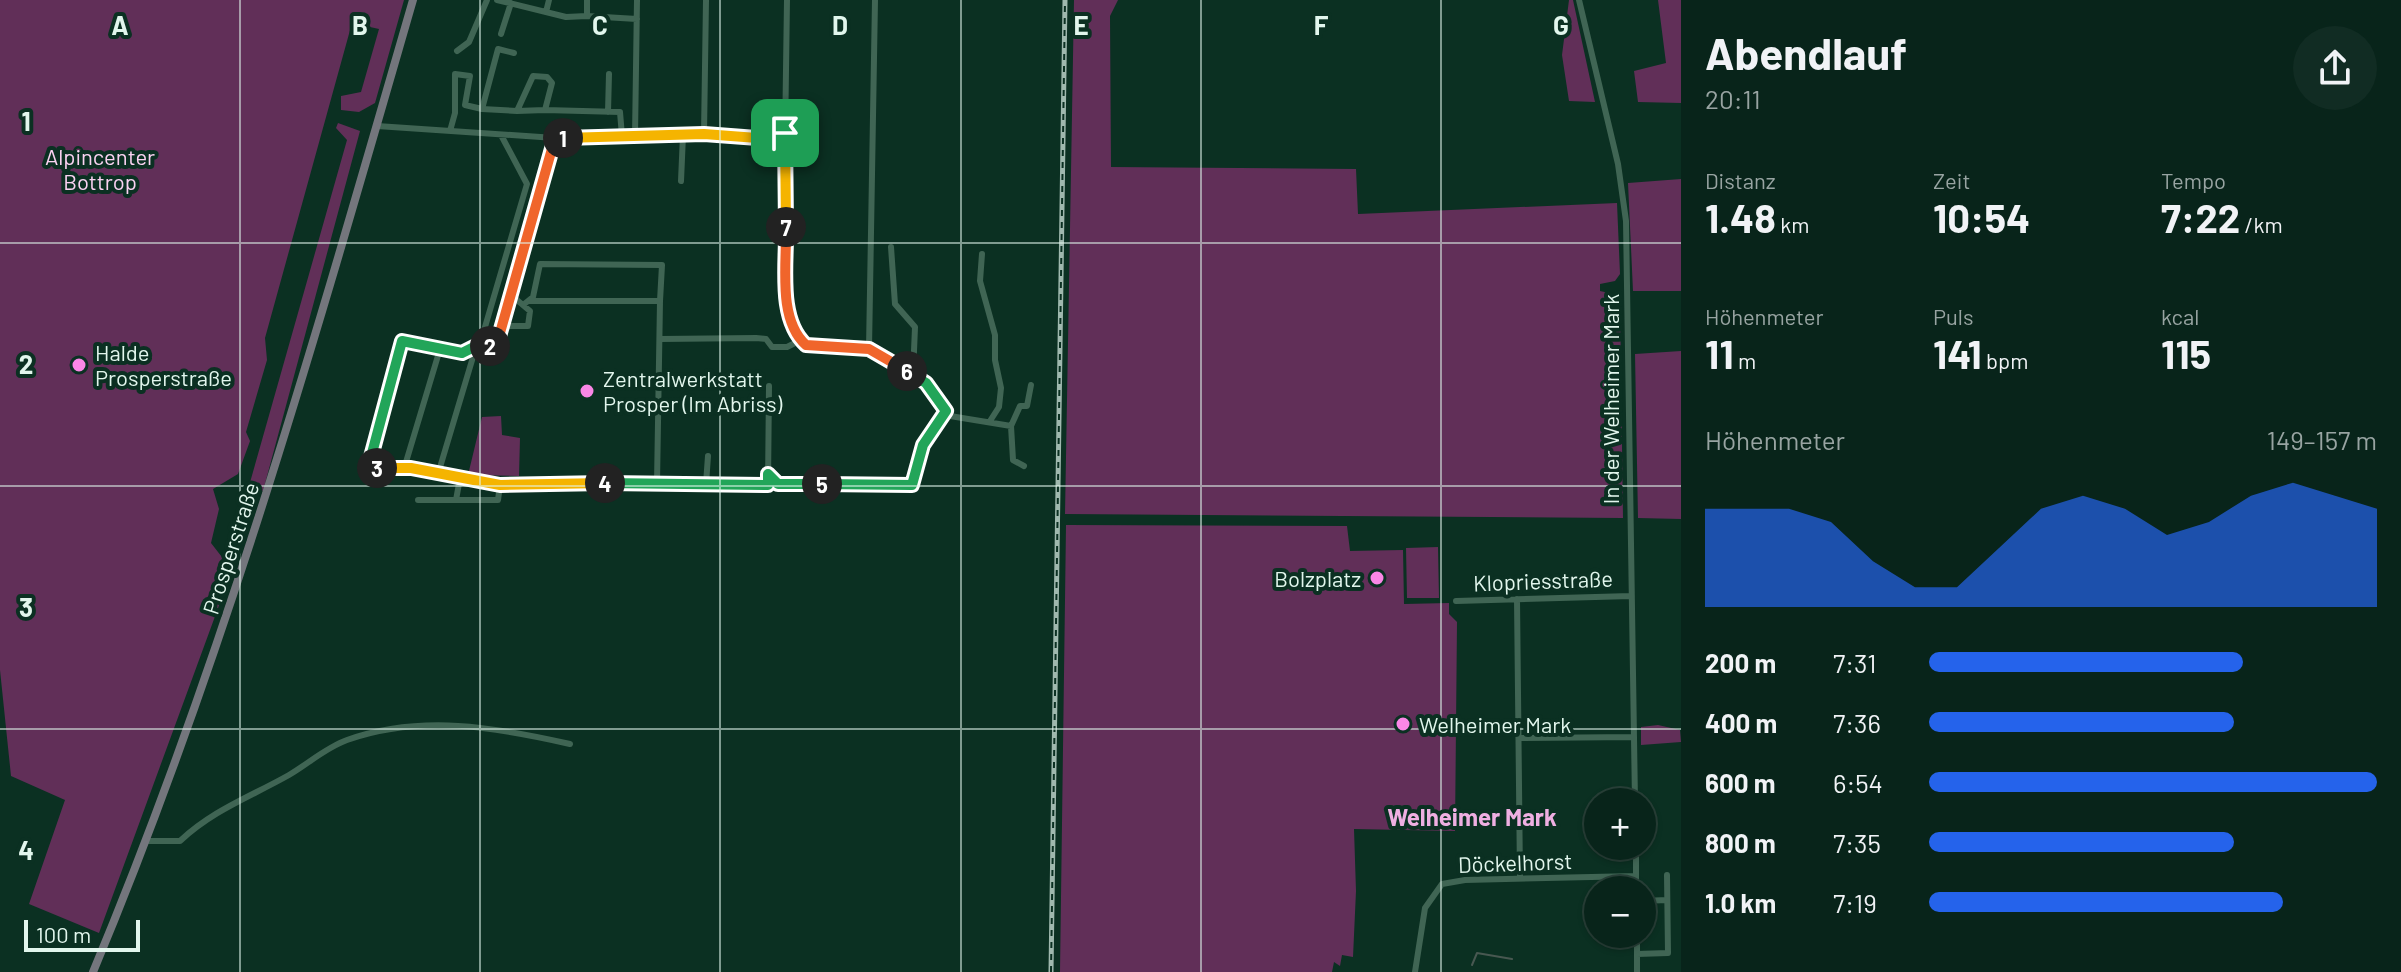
<!DOCTYPE html>
<html lang="de">
<meta charset="utf-8">
<style>
body{margin:0;font-family:Barlow,sans-serif;background:#112c23;color:#f1f3f6;height:100vh;display:flex;flex-direction:column;font-size:30px;white-space:nowrap}
*{box-sizing:border-box;margin:0}
p{font-size:26px;color:#98a4a2}
.icon{flex:none;width:44px;height:44px;fill:none;stroke:currentColor;stroke-width:2;stroke-linecap:round;stroke-linejoin:round}
.map{position:relative;flex:1;overflow:hidden}
.sheet{display:flex;flex-direction:column;background:#08241a;width:720px}
.sheet>*{flex:none}
.controls{position:absolute;left:1584px;top:788px;display:grid;gap:16px}
.controls a{display:grid;place-items:center;width:72px;height:72px;border-radius:50%;background:#08241a;box-shadow:0 2px 6px #0004,0 0 0 2px #294139;font-size:40px}
.scale{position:absolute;left:24px;bottom:20px;width:116px;box-sizing:border-box;padding-left:8px;border:4px solid #e2f6ed;border-top:0;font-size:22px;line-height:28px;white-space:nowrap;color:#e2f6ed;-webkit-text-stroke:6px #0b3022;paint-order:stroke}
.pin{position:absolute;display:grid;place-items:center;width:68px;height:68px;color:#fff;margin:-34px;border-radius:16px;box-shadow:0 4px 12px #0006}
.km{position:absolute;width:40px;height:40px;margin:-20px;border-radius:50%;background:#222;color:#fff;font-size:22px;line-height:40px;text-align:center}
.round{display:grid;place-items:center;flex:none;width:84px;height:84px;border-radius:42px;background:#112c23}
.summary{display:flex;align-items:center;justify-content:space-between;height:136px;padding:0 24px}
h1{font-size:44px;font-weight:700;line-height:60px}
.stats{display:grid;grid-template-columns:repeat(3,1fr);gap:12px;height:136px;padding:8px 24px}
.stats div{display:grid;align-content:center}
.stats b{font-size:40px;font-weight:700}
.stats small{font-size:22px;font-weight:400}
.stats p{font-size:22px}
.chart{height:224px;padding:16px 24px}
.chart p{display:flex;justify-content:space-between}
.chart svg{width:100%;height:144px;margin-top:8px;fill:#2563eb;opacity:.7}
ul{padding:0 24px;list-style:none;font-size:26px}
li{display:grid;grid-template-columns:128px 96px 1fr;align-items:center;height:60px}
li i{height:20px;border-radius:10px;background:#2563eb}
main{display:flex;flex:1;min-height:0}
.map>svg:first-child{display:block}
.green{fill:#612f58}
.lines{fill:none;stroke-linecap:round;stroke-linejoin:round}
.stream{stroke:#485851;stroke-width:2}
.minor{stroke:#406554;stroke-width:6}
.secondary{stroke:#74767d;stroke-width:8}
.rail-casing{stroke:#9fb8ae;stroke-width:5}
.rail{stroke:#0b3022;stroke-width:2;stroke-dasharray:6;stroke-linecap:butt}
.split-1-casing{stroke:#fff;stroke-width:16}
.split-2-casing{stroke:#fff;stroke-width:16}
.split-3-casing{stroke:#fff;stroke-width:16}
.split-4-casing{stroke:#fff;stroke-width:16}
.split-5-casing{stroke:#fff;stroke-width:16}
.split-6-casing{stroke:#fff;stroke-width:16}
.split-7-casing{stroke:#fff;stroke-width:16}
.split-8-casing{stroke:#fff;stroke-width:16}
.split-1{stroke:#f5b400;stroke-width:10}
.split-2{stroke:#f0652b;stroke-width:10}
.split-3{stroke:#22a559;stroke-width:10}
.split-4{stroke:#f5b400;stroke-width:10}
.split-5{stroke:#22a559;stroke-width:10}
.split-6{stroke:#22a559;stroke-width:10}
.split-7{stroke:#f0652b;stroke-width:10}
.split-8{stroke:#f5b400;stroke-width:10}
.grid{fill:none;stroke:#e2f6ed;stroke-width:2;stroke-opacity:0.55}
.poi-dot{fill:#fa87e6;stroke:#0b3022;stroke-width:3}
.labels{text-anchor:middle;dominant-baseline:central;stroke-width:8;stroke-linejoin:round;paint-order:stroke}
.park-label{font-size:22px;fill:#fbd2f2;stroke:#0b3022}
.poi-label{font-size:22px;fill:#e2f6ed;stroke:#0b3022;text-anchor:start}
.street-label{font-size:22px;fill:#e2f6ed;stroke:#0b3022}
.neighbourhood-label{font-size:24px;font-weight:bold;fill:#efafe2;stroke:#0b3022}
.grid-label{font-size:26px;text-anchor:middle;font-weight:bold;fill:#e2f6ed;stroke:#0b3022;stroke-width:8;stroke-linejoin:round;paint-order:stroke}
</style>
<main>
<div class="map">
<svg width="1681" height="972" viewBox="0 0 1681 972">
<rect width="100%" height="100%" fill="#0b3022"/>
<path class="green" d="M0,0H404L375,103L359,112L341,110V96L361,92L379,29L352,23L265,338L267,360L246,432L250,441L238,474L213,489L219,509L211,543L232,570L99,933L29,904L65,800L11,776L0,670Z
M1074,0H1118L1110,16L1111,167L1356,169L1358,214L1617,203L1620,274L1615,281L1600,284V291L1614,294L1620,300L1623,518L1065,514Z
M1569,0H1573L1595,102L1569,101L1562,55Z
M1658,0H1681V103L1638,102L1634,71L1666,63Z
M338,123L360,131L263,491L249,486L347,140L336,128Z
M1681,179V291H1633L1628,183Z
M1681,351V519L1638,518L1635,354Z
M501,416L502,435L520,438L519,476L468,475L482,417Z
M1066,525L1347,526L1350,551L1403,550L1404,604L1449,603V614L1457,622L1455,831L1354,829L1356,891L1353,957L1342,955L1340,966L1334,962L1332,972H1060Z
M1438,547L1439,598H1407L1406,548Z
M1658,725L1680,730L1681,742L1641,745V727Z"/>
<g class="lines">
<path class="stream" d="M1472,965L1477,953L1512,959"/>
<path class="minor" d="M497,0L566,17L587,16
M587,0V16L637,19
M875,0L869,349L926,383L950,416L1011,426L1020,406H1027L1031,385
M1579,0L1618,164L1626,221L1635,802
M546,12L549,0
M501,34L511,3
M457,51L469,42L487,0
M482,109L517,111L533,76L547,77L552,83L545,110L517,111
M545,110L620,112L622,136
M608,112L609,74
M377,126L555,138L704,134L785,140L787,0
M450,131L455,113V74L470,76L465,105L482,109L498,49L514,53
M704,134L706,0
M635,136L637,0
M785,137L788,310L792,328L806,345L869,349
M681,181L683,135
M891,247L895,304L915,327L913,375
M982,254L980,281L995,335V360L1001,388L999,407L990,421
M523,305L533,297L540,264L662,265L660,301H529
M502,326H528L530,311L511,295
M660,339L756,338L766,339L772,347H787L801,340
M480,344L527,184L501,135
M440,349L406,462L411,468L500,485H768L769,386
M1011,426L1013,460L1024,466
M411,468H368L402,341L462,353L480,344L496,347L555,138
M438,474L476,347
M768,474L778,484L912,485L923,445L946,411
M657,483L660,301
M706,484L708,456
M418,500H498L500,485
M456,500L460,478
M1517,599L1520,878
M1456,601L1631,596
M1519,738L1634,737
M148,841H180C213,810 250,797 289,775C308,764 325,748 347,740C421,714 495,727 570,744
M1636,846V890
M1642,901L1667,900
M1637,934V972
M1637,954L1668,953L1667,875
M1415,972L1425,908L1442,884L1465,880L1636,876"/>
<path class="secondary" d="M93,972C225,657 318,328 413,0"/>
<g class="rail-casing">
<path id="rail" d="M1051,972L1065,0"/>
</g>
<use href="#rail" class="rail"/>
</g>
<g class="lines">
<g class="split-1-casing">
<path id="split-1" d="M563,138L704,134L785,140V133"/>
</g>
<g class="split-2-casing">
<path id="split-2" d="M490,346L496,347L555,138H563"/>
</g>
<g class="split-3-casing">
<path id="split-3" d="M377,468H368L402,341L462,353L480,344L490,346"/>
</g>
<g class="split-4-casing">
<path id="split-4" d="M377,468H411L500,485L605,483"/>
</g>
<g class="split-5-casing">
<path id="split-5" d="M605,483L768,485V474L778,484H822"/>
</g>
<g class="split-6-casing">
<path id="split-6" d="M822,484L912,485L923,445L946,411L926,383L907,371"/>
</g>
<g class="split-7-casing">
<path id="split-7" d="M786,227C787,263 777,319 806,345L869,349L907,371"/>
</g>
<g class="split-8-casing">
<path id="split-8" d="M785,133L786,227"/>
</g>
<use href="#split-1" class="split-1"/>
<use href="#split-2" class="split-2"/>
<use href="#split-3" class="split-3"/>
<use href="#split-4" class="split-4"/>
<use href="#split-5" class="split-5"/>
<use href="#split-6" class="split-6"/>
<use href="#split-7" class="split-7"/>
<use href="#split-8" class="split-8"/>
</g>
<path class="grid" d="M240,0V972M480,0V972M720,0V972M961,0V972M1201,0V972M1441,0V972M0,243H1681M0,486H1681M0,729H1681"/>
<g class="poi-dot">
<circle cx="79" cy="365" r="8"/>
<circle cx="587" cy="391" r="8"/>
<circle cx="1377" cy="578" r="8"/>
<circle cx="1403" cy="724" r="8"/>
</g>
<g class="labels">
<g class="park-label">
<text x="100" y="156">Alpincenter<tspan x="100" dy="25">Bottrop</tspan></text>
</g>
<g class="poi-label">
<text x="95" y="352">Halde<tspan x="95" dy="25">Prosperstraße</tspan></text>
<text x="603" y="378">Zentralwerkstatt<tspan x="603" dy="25">Prosper (Im Abriss)</tspan></text>
<text x="1361" y="578" text-anchor="end">Bolzplatz</text>
<text x="1419" y="724">Welheimer Mark</text>
</g>
<g class="street-label">
<text transform="translate(1610 399) rotate(-90)">In der Welheimer Mark</text>
<text transform="translate(230 548) rotate(-72)">Prosperstraße</text>
<text transform="translate(1543 580) rotate(-2)">Klopriesstraße</text>
<text transform="translate(1515 862) rotate(-2)">Döckelhorst</text>
</g>
<g class="neighbourhood-label">
<text x="1472" y="816">Welheimer Mark</text>
</g>
</g>
<g class="grid-label">
<text x="120" y="35">A</text>
<text x="360" y="35">B</text>
<text x="600" y="35">C</text>
<text x="840" y="35">D</text>
<text x="1081" y="35">E</text>
<text x="1321" y="35">F</text>
<text x="1561" y="35">G</text>
<text x="26" y="131">1</text>
<text x="26" y="374">2</text>
<text x="26" y="617">3</text>
<text x="26" y="860">4</text>
</g>
</svg>
<div class="controls">
<a>+</a>
<a>−</a>
</div>
<div class="scale">100 m</div>
<div class="pin" style="left:785px;top:133px;background:#1e9e55"><svg class="icon" aria-label="arrive" viewBox="0 0 24 24"><path d="M6 21V4h12l-3 4 3 4H6"/></svg></div>
<b class="km" style="left:563px;top:138px">1</b>
<b class="km" style="left:490px;top:346px">2</b>
<b class="km" style="left:377px;top:468px">3</b>
<b class="km" style="left:605px;top:483px">4</b>
<b class="km" style="left:822px;top:484px">5</b>
<b class="km" style="left:907px;top:371px">6</b>
<b class="km" style="left:786px;top:227px">7</b>
</div>
<section class="sheet">
<div class="summary"><div><h1>Abendlauf</h1><p>20:11</p></div><a class="round"><svg class="icon" aria-label="share" viewBox="0 0 24 24"><path d="M12 15V3M7 8l5-5 5 5M5 13v7h14v-7"/></svg></a></div>
<div class="stats">
<div><p>Distanz</p><b>1.48<small> km</small></b></div>
<div><p>Zeit</p><b>10:54</b></div>
<div><p>Tempo</p><b>7:22<small> /km</small></b></div>
</div>
<div class="stats">
<div><p>Höhenmeter</p><b>11<small> m</small></b></div>
<div><p>Puls</p><b>141<small> bpm</small></b></div>
<div><p>kcal</p><b>115</b></div>
</div>
<div class="chart"><p><span>Höhenmeter</span>149–157 m</p>
<svg viewBox="0 0 160 44" preserveAspectRatio="none"><path d="M0 44V14L10 14L20 14L30 18L40 30L50 38L60 38L70 26L80 14L90 10L100 14L110 22L120 18L130 10L140 6L150 10L160 14V44z"/></svg>
</div>
<ul>
<li><b>200 m</b>7:31<i style="width:70%"></i></li>
<li><b>400 m</b>7:36<i style="width:68%"></i></li>
<li><b>600 m</b>6:54<i style="width:100%"></i></li>
<li><b>800 m</b>7:35<i style="width:68%"></i></li>
<li><b>1.0 km</b>7:19<i style="width:79%"></i></li>
</ul>
</section>
</main>
